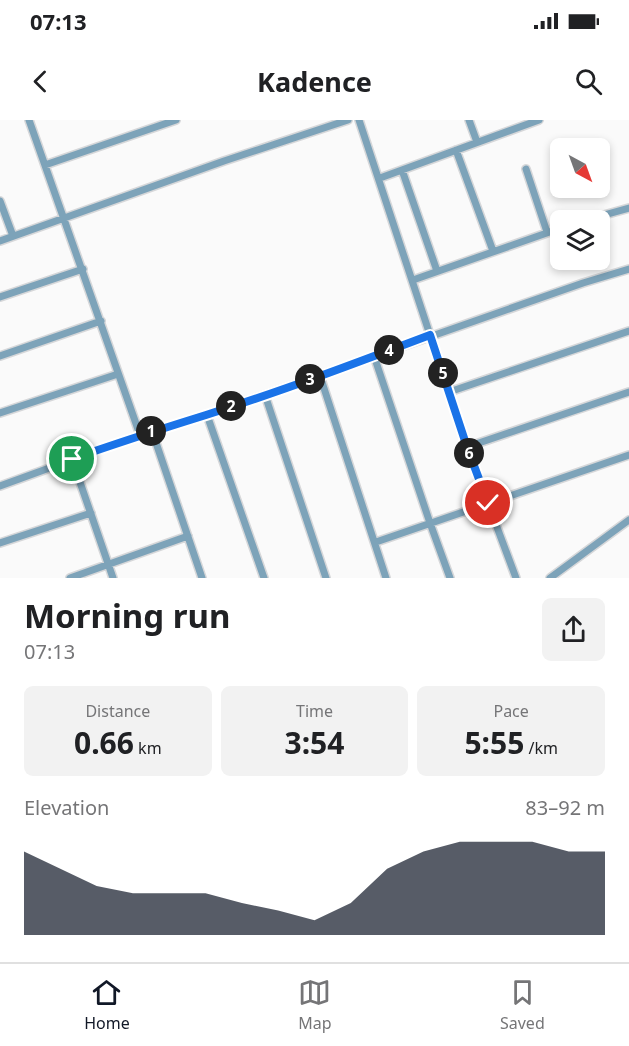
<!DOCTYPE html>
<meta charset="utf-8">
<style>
body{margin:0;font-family:"Noto Sans",sans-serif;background:#f2f2f2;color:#202124;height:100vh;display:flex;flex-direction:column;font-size:22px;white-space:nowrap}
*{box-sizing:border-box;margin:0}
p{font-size:20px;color:#757577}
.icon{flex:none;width:33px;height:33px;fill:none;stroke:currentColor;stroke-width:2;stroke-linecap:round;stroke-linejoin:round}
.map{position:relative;height:458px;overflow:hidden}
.panel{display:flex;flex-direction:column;background:#fff;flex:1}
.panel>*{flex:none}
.needle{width:39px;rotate:139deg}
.buttons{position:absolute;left:550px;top:18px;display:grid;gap:12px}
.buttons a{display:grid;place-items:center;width:60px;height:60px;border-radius:9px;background:#fff;box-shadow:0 3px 9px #0003;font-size:30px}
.pin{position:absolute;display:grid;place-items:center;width:51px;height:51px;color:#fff;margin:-26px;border:3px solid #fff;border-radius:50%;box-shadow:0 2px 6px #0007}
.km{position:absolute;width:30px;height:30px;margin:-15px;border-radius:50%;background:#222;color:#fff;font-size:16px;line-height:30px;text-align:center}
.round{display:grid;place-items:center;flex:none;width:63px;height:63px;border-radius:9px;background:#f2f2f2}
.overview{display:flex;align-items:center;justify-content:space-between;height:102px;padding:0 24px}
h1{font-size:33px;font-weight:700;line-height:45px}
.stats{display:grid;grid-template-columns:repeat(3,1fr);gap:9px;height:102px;padding:6px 24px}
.stats div{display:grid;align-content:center;border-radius:9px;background:#f2f2f2;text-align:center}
.stats b{font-size:30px;font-weight:700}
.stats small{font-size:16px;font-weight:400}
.stats p{font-size:16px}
.chart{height:168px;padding:12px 24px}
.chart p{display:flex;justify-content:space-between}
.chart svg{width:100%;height:108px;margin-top:6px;fill:#111827;opacity:.7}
.status{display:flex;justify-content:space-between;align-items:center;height:42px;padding:0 30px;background:#fff;direction:ltr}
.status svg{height:16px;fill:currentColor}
header{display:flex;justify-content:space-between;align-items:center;height:78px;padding:0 24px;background:#fff;font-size:27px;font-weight:700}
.tabs{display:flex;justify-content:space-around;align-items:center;height:84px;border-top:2px solid #e0e0e0;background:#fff;font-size:16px;color:#757577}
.tabs a{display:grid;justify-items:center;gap:3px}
.tabs .current{color:#111827}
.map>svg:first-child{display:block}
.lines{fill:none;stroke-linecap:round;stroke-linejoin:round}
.minor-casing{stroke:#d6d7d9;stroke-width:10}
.minor{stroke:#7da3b9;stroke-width:7}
.route-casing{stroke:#fff;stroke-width:12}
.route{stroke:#1a73e8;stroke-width:8}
</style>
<div class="status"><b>07:13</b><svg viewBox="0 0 49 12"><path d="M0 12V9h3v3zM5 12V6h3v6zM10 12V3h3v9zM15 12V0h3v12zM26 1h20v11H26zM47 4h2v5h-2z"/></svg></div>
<header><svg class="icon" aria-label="back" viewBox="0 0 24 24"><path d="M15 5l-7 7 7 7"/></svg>Kadence<svg class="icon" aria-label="search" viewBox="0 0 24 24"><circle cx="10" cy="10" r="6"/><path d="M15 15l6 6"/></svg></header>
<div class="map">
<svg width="629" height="458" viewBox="0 0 629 458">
<rect width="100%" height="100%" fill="#fafafa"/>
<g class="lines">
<g class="minor-casing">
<path id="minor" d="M29,0L140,315
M359,0L467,327L516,458
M469,0L477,22
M456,30L493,131
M45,45L176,0
M526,49L547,112
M402,50L437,151
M380,58L539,0
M0,81L13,116
M586,100L629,88
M0,121L224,41L348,0
M413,160L561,108
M0,177L83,149
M0,236L101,201
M374,236L430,403L450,458
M320,256L386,458
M449,272L629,211
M265,275L326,458
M0,293L118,254
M207,295L264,458
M152,311L202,458
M467,327L629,272
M72,339L113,458
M0,366L140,315L207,295L583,163L629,149
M376,422L629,335
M0,423L91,393
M70,458L188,416
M550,458L629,400"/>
</g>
<use href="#minor" class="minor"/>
</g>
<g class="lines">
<g class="route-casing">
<path id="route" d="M72,339C117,323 161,309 206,295C282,271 356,243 430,215L467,327L488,383"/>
</g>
<use href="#route" class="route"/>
</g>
</svg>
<div class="buttons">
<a><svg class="needle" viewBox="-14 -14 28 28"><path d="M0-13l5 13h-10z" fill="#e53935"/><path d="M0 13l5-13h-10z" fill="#757577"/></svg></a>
<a><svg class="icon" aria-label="layers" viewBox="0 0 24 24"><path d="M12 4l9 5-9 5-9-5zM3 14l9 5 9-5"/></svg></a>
</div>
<div class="pin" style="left:72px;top:339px;background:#1e9e55"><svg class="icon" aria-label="arrive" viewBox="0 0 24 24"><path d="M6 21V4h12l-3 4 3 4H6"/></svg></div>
<div class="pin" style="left:488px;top:383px;background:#d93025"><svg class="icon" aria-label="check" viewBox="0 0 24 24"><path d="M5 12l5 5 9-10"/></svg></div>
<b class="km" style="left:151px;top:311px">1</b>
<b class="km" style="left:231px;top:286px">2</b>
<b class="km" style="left:310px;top:259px">3</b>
<b class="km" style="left:389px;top:230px">4</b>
<b class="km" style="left:443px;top:253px">5</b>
<b class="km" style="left:469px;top:333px">6</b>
</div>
<section class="panel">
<div class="overview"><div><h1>Morning run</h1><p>07:13</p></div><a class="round"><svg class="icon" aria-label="share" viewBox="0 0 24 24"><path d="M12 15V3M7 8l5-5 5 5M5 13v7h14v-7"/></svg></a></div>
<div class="stats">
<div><p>Distance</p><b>0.66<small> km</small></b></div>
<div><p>Time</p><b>3:54</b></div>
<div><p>Pace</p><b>5:55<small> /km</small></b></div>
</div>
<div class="chart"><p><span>Elevation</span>83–92 m</p>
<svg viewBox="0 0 160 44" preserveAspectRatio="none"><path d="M0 44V10L10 17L20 24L30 27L40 27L50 27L60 31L70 34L80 38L90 31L100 17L110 10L120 6L130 6L140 6L150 10L160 10V44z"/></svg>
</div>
</section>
<nav class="tabs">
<a class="current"><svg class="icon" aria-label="home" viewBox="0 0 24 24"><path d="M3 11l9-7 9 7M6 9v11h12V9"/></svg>Home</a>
<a><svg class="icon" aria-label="map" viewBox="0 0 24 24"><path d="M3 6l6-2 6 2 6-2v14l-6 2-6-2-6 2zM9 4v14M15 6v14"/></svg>Map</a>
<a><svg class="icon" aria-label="saved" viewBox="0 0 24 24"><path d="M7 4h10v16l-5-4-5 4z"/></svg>Saved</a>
</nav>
